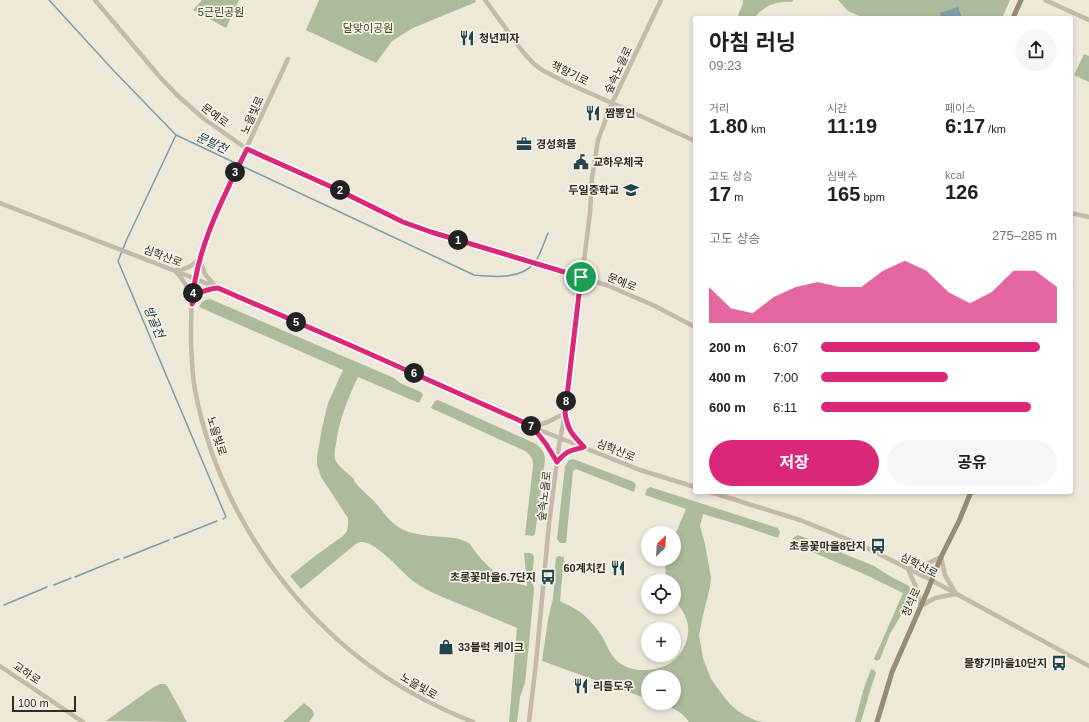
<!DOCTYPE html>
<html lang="ko">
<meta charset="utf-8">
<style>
body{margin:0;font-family:Arial,"Noto Sans KR",sans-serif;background:#f6f6f6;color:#202124;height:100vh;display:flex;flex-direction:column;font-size:15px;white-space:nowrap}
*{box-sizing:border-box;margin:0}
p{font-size:13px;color:#757577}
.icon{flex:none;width:22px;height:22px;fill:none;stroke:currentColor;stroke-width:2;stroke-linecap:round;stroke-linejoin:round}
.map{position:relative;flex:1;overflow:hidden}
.side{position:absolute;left:693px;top:16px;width:380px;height:478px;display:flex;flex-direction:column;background:#fff;border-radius:4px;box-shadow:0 2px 6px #0003}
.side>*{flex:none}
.needle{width:26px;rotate:25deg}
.fabs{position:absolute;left:641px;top:526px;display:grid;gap:8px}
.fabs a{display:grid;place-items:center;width:40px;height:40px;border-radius:50%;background:#fff;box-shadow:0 2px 6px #0003;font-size:20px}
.scale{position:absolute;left:12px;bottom:10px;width:64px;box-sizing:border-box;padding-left:4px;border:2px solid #322c26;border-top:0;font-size:11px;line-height:14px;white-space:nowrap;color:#322c26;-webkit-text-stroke:3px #f6f1e5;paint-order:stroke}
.pin{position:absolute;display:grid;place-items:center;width:34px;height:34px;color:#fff;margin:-17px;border:2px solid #fff;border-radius:50%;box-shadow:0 1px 4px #0007}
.km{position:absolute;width:20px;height:20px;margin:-10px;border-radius:50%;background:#222;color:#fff;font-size:11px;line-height:20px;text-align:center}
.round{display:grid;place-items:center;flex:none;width:42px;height:42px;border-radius:21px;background:#f6f6f6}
.overview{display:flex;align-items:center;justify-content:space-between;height:68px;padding:0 16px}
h1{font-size:22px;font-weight:700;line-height:30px}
.figures{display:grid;grid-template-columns:repeat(3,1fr);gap:6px;height:68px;padding:4px 16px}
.figures div{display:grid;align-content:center}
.figures b{font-size:20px;font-weight:700}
.figures small{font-size:11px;font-weight:400}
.figures p{font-size:11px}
.chart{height:112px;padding:8px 16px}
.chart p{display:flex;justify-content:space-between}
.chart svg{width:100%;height:72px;margin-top:4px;fill:#db2777;opacity:.7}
.primary-button{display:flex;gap:8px;margin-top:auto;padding:8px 16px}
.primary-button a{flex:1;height:46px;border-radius:24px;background:#db2777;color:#fff;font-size:16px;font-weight:700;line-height:46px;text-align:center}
.primary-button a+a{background:#f6f6f6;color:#202124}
ul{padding:0 16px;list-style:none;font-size:13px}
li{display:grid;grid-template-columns:64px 48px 1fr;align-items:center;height:30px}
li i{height:10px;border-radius:5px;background:#db2777}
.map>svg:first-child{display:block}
.green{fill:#abbb9b}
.water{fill:#7b9fa8}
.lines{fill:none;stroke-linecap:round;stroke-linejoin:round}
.stream{stroke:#7b9fa8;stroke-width:1.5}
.tertiary{stroke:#c5b9a7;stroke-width:4.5}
.secondary{stroke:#988978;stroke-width:5}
.route-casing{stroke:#fff;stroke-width:8}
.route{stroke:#db2777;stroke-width:5}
.labels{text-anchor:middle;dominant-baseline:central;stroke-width:3.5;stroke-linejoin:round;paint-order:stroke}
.park-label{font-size:11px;fill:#3c4d2d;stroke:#f6f1e5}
.poi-label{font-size:11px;font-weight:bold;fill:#322c26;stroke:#f6f1e5;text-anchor:start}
.street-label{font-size:11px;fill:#322c26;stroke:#f6f1e5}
.water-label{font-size:12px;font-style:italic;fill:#21444f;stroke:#f6f1e5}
</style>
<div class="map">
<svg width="1089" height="722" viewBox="0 0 1089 722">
<rect width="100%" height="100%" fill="#eee8d9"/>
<path class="green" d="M202,0H239L226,28L193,10Z
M319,0H475L476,2L413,28L392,41L376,63L306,30Z
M743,0H793L792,2C776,1 765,5 754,18H737L743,3Z
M838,0H1010L1002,18H864L848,11Z
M1084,54L1089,56V82L1074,75Z
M210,299L394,378L400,383L421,392L423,395L419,403L358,377C348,398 339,420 336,444C335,448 334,454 335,459C338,467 348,473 354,479V481C360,489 368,495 375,502C381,509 386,517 393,523C401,531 414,534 424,535C439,538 455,535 469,543C480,559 493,574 512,582C516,583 522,585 527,586L524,553H531L534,556L532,579L534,589L530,633L525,683L520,697L517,722H509L517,628C499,620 481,613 462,605C445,598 428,592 413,581C401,572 372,535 357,543L301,589L290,576L315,556L343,536L347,531L348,525V518L344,512L321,477L317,465V457L322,428L328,403L343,370L199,307C202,301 204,300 210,299Z
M438,400L534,443C541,447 545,452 545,460L535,534L533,536L525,535L533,466C533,458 531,455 525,451L431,408L435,401Z
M573,459L634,482L636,485L634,492L576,469L573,471L566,543H560L557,539L565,466L569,460Z
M650,487L778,528L780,532L778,538L743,526L703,514L700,526L705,544L711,577L710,587L703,615L699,635L703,658L711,679L724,697L731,705L738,711L746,716L757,721L764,722H689C682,711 671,707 659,703H674V677H648V699L542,661L548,620L553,598L554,588L553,582L556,558L558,556L564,557L560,601C570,606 581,611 588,619C594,625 599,631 603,638C606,644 608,649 612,655C624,673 649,673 667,665C679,659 687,646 688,633C690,616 679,609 674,596C673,592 674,586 674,581H667C665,574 665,566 666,559H674V537L686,509L645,495L647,489Z
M798,535L874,566L888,575L909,586L911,590L912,593L907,605L890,634L880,659L877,661L874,659L903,593L864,574L791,543L793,538Z
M871,669L874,670L876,673C870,689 866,706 861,722H855L863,691Z
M160,684H165L168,687L187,722L106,721L152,688Z
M304,703C308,707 314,709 314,715L309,722H283Z"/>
<path class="water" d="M958,7L962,18H942L940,13Z"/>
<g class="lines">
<path class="stream" d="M49,0L114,71L176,135L474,275C493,277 522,280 535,262C541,254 544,242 548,233
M176,135L127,239L118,261L226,517L223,519
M174,538L217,521
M124,558L169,540
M75,577L119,559
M54,585L71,578
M4,605L47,587"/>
<path class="tertiary" d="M95,0L159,76L177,95L203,118L247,149L334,188L403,222L431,232L581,277L609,286L655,306L695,327
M485,0L523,52L534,64L542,70L567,83L612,103L695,141
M1045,0L1089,20
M288,59L214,217C204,243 196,270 192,299C191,314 191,328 191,343C192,359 192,375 195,390C211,475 254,555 314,617C358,663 414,699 473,722
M0,203L196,279L352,346L532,427L640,470L695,487
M1071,213L1089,217
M200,260L205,274L215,286
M176,270C186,269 192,267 199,259
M176,272C185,282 188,287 191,300
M193,302C200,291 204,290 218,288
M565,413C568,431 572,434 584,447C570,451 567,450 557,462L546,444L532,427L548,422Z
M710,492L800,520L857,543L931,580L1089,666
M941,557L945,575L956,594L935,598L921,606L916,587L908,569L924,565Z
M0,666L83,722
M529,722L536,663L549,524L559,445L565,413L590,213L592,178L598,140L612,103L661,0"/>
<path class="secondary" d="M1013,18L1021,0
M877,722L892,672L927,592L941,557L959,521L971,492"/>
</g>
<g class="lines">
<g class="route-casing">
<path id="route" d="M247,149L334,188L403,222L431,232L581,277L565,413C568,431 572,434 584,447C570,451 567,450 557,462L546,444L532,426L352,346L218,288C203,290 200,291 192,304C196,248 223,198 247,149Z"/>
</g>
<use href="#route" class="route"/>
</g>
<defs>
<g id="restaurant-bare" transform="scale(1.2)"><path d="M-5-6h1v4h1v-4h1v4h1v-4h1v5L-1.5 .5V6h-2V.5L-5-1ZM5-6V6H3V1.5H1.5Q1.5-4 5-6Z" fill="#21444f" stroke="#f6f1e5" stroke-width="2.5" paint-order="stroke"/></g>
<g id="office-bare" transform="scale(1.2)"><path d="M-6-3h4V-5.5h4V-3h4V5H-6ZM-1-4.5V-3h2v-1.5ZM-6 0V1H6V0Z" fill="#21444f" stroke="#f6f1e5" stroke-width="2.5" paint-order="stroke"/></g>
<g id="civic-bare" transform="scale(1.2)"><path d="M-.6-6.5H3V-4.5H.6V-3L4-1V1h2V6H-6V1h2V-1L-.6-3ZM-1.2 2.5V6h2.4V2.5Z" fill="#21444f" stroke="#f6f1e5" stroke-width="2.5" paint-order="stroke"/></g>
<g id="school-bare" transform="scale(1.2)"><path d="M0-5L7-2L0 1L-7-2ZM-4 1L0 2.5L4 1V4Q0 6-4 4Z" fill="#21444f" stroke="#f6f1e5" stroke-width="2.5" paint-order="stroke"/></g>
<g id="bus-bare" transform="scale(1.2)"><path d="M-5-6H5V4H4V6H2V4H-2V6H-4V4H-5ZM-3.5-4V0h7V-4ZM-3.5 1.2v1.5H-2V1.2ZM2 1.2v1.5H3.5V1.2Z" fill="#21444f" stroke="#f6f1e5" stroke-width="2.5" paint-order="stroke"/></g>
<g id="shop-bare" transform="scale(1.2)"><path d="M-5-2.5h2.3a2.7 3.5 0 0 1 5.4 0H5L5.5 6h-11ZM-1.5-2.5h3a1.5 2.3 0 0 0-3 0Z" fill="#21444f" stroke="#f6f1e5" stroke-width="2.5" paint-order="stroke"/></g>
</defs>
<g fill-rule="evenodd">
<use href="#restaurant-bare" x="467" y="38"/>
<use href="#restaurant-bare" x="593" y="113"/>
<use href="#office-bare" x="524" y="144"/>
<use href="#civic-bare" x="581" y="162"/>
<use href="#school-bare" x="631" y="190"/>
<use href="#bus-bare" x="878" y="546"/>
<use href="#restaurant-bare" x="618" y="568"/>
<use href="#bus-bare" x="548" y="577"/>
<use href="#shop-bare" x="446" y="647"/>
<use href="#bus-bare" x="1059" y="663"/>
<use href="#restaurant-bare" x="581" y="686"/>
</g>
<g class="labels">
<g class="park-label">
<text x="221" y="12">5근린공원</text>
<text x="368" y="28">달맞이공원</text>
</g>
<g class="poi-label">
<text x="479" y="38">청년피자</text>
<text x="605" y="113">짬뽕인</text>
<text x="536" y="144">경성화물</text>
<text x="593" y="162">교하우체국</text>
<text x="619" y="190" text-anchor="end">두일중학교</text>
<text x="866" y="546" text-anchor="end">초롱꽃마을8단지</text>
<text x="606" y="568" text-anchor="end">60계치킨</text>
<text x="536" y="577" text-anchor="end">초롱꽃마을6.7단지</text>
<text x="458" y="647">33블럭 케이크</text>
<text x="1047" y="663" text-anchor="end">물향기마을10단지</text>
<text x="593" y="686">리틀도우</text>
</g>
<g class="street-label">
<text transform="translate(618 70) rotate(-65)">숲속노을로</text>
<text transform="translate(570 73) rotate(26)">책향기로</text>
<text transform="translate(215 115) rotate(37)">문예로</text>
<text transform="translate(252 115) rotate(-66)">노을빛로</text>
<text transform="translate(163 256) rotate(21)">심학산로</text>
<text transform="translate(622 282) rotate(22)">문예로</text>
<text transform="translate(217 436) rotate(72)">노을빛로</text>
<text transform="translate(616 450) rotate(22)">심학산로</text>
<text transform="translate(544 496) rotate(-83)">숲속노을로</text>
<text transform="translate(919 565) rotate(27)">심학산로</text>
<text transform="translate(911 602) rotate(-66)">청석로</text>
<text transform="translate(27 673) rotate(34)">교하로</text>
<text transform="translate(419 686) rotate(30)">노을빛로</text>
</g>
<g class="water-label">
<text transform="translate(212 143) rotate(25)">문발천</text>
<text transform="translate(154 322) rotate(67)">방골천</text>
</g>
</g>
</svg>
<div class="fabs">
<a><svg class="needle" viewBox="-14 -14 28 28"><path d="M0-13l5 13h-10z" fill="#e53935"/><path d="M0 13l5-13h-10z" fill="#757577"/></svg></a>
<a><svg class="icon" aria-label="locate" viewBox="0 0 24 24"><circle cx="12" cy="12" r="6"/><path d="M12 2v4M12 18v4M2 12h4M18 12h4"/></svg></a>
<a>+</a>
<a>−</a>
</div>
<div class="scale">100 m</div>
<div class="pin" style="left:581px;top:277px;background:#1e9e55"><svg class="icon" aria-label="arrive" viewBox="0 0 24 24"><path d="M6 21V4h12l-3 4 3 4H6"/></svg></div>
<b class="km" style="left:458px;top:240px">1</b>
<b class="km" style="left:340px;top:190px">2</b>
<b class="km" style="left:235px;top:172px">3</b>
<b class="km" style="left:193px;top:293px">4</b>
<b class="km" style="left:296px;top:322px">5</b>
<b class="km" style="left:414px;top:373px">6</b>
<b class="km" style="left:531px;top:426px">7</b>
<b class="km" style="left:566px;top:401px">8</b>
<section class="side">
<div class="overview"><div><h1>아침 러닝</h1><p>09:23</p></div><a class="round"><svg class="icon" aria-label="share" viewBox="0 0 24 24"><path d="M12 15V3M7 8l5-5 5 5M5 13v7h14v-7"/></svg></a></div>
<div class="figures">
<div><p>거리</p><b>1.80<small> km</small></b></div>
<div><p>시간</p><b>11:19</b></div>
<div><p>페이스</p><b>6:17<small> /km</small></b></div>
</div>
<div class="figures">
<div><p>고도 상승</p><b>17<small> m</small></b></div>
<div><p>심박수</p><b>165<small> bpm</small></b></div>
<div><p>kcal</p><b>126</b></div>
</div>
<div class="chart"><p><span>고도 상승</span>275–285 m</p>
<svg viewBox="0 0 160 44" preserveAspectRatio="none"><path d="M0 44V22L10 35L20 38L30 28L40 22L50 19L60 22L70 22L80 12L90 6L100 12L110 25L120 32L130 25L140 12L150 12L160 22V44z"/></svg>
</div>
<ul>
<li><b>200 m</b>6:07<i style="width:93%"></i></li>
<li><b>400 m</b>7:00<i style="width:54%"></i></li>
<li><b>600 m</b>6:11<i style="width:89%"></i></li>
</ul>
<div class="primary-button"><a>저장</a><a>공유</a></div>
</section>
</div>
